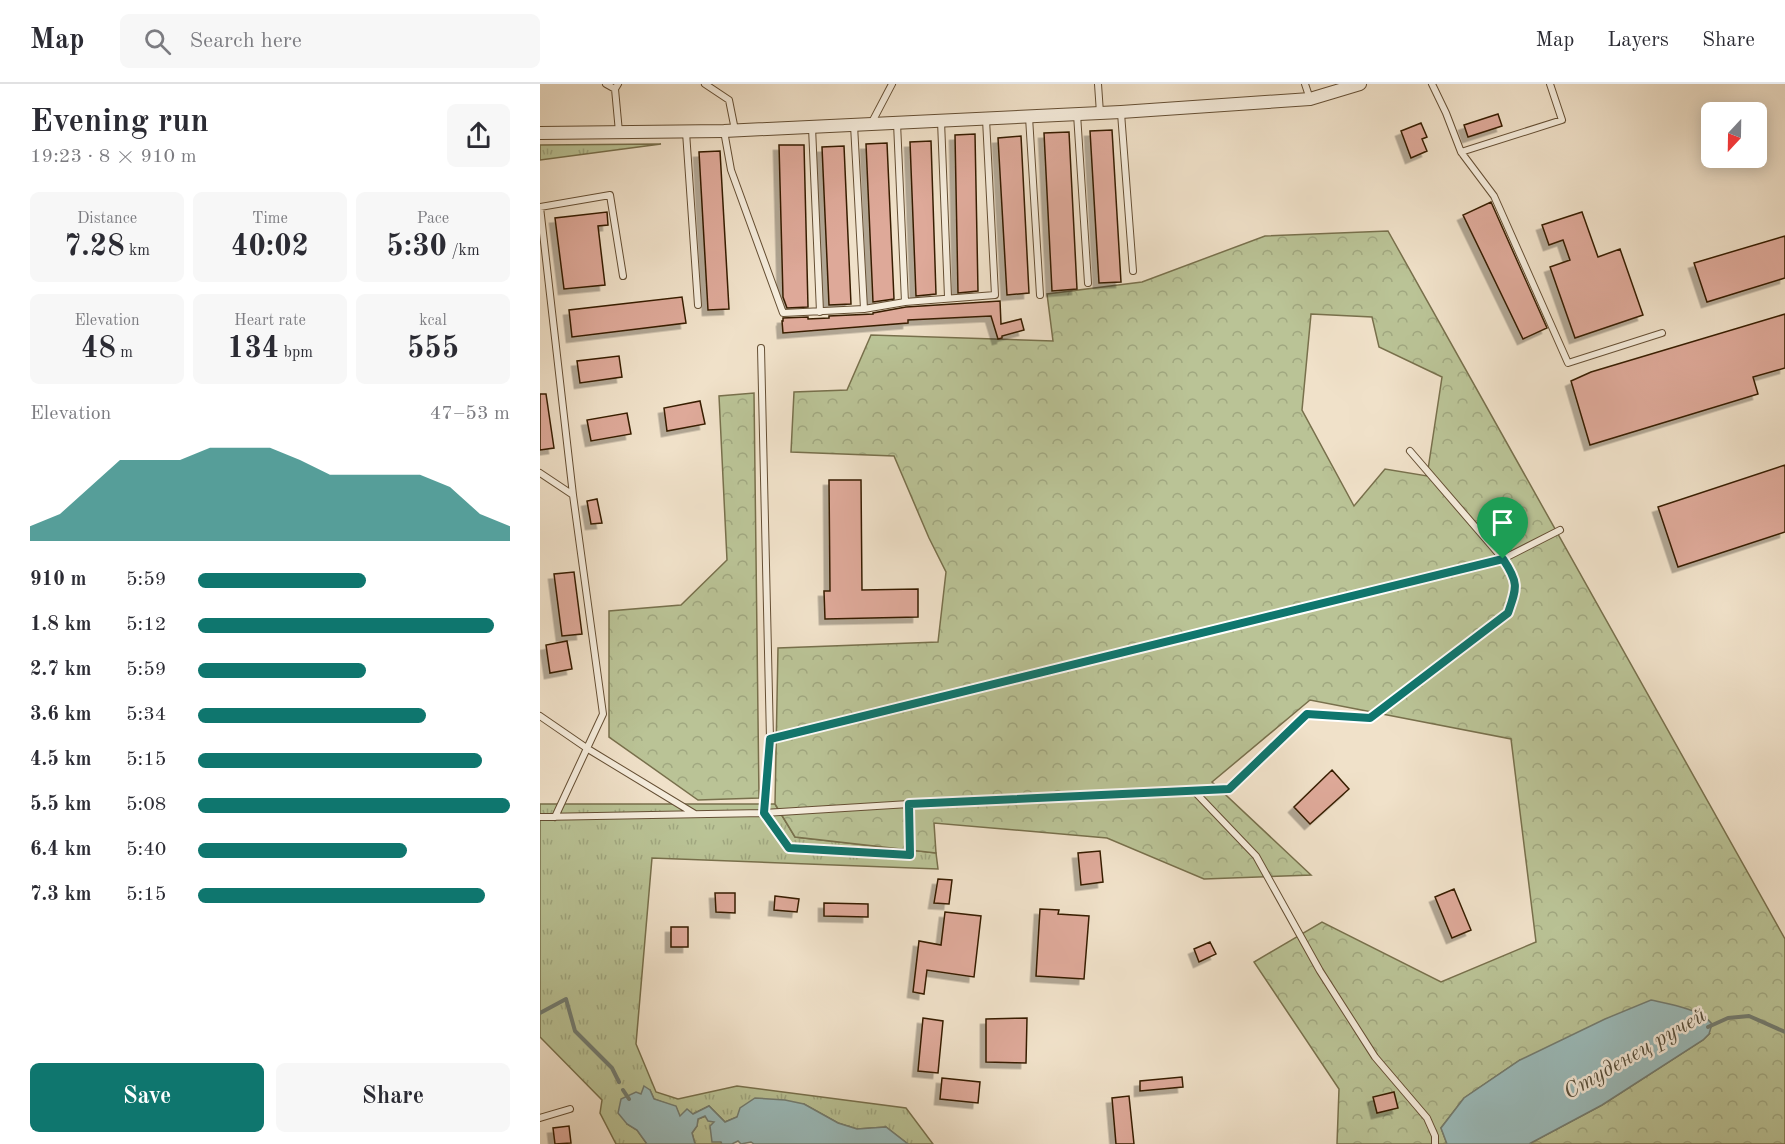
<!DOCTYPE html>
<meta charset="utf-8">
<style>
body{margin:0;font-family:"Old Standard TT",serif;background:#f7f7f7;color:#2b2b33;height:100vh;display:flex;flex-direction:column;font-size:22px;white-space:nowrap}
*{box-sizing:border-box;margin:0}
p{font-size:20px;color:#7c7c81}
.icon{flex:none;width:33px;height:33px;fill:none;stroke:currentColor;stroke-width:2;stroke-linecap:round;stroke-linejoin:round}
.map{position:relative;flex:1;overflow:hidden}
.details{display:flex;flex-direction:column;background:#fff;width:540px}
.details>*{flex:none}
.needle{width:39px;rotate:202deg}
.fabs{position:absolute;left:1161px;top:18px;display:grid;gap:12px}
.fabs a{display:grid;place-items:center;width:66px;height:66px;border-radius:9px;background:#fff;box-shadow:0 3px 15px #0003;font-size:30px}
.pin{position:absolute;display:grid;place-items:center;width:51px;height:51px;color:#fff;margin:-62px -26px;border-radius:50% 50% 50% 0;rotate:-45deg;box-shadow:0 0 6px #0007}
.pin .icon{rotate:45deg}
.round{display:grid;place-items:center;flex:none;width:63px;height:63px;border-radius:9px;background:#f7f7f7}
.summary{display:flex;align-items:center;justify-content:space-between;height:102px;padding:0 30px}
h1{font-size:33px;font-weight:700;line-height:45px}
.stats{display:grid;grid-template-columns:repeat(3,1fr);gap:9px;height:102px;padding:6px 30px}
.stats div{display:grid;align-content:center;border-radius:9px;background:#f7f7f7;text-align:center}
.stats b{font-size:30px;font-weight:700}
.stats small{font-size:16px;font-weight:400}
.stats p{font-size:16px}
.chart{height:168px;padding:12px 30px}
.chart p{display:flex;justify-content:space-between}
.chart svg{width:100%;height:108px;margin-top:6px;fill:#0f766e;opacity:.7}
.action{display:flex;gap:12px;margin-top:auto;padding:12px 30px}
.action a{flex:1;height:69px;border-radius:9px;background:#0f766e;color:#fff;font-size:24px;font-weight:700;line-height:69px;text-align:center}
.action a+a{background:#f7f7f7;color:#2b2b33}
ul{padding:0 30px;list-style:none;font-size:20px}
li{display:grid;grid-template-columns:96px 72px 1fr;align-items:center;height:45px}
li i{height:15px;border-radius:8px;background:#0f766e}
header{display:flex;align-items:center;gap:36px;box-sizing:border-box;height:84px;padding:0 30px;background:#fff;border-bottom:2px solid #e1e1e2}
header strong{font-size:28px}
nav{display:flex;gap:33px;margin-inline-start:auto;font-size:21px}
.search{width:420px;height:54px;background:#f7f7f7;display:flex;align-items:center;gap:15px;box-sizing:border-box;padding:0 21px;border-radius:9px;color:#7c7c81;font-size:22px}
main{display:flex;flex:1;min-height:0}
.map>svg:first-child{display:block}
.grass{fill:url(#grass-tufts);stroke:#78704c;stroke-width:1.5}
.forest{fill:url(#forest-crowns);stroke:#78704c;stroke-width:1.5;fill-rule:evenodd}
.water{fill:#9bbcbc;stroke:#737d72;stroke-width:1.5}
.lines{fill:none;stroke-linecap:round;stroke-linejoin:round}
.stream{stroke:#737d72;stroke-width:4}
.building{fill:#dea999;stroke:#371e02;stroke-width:1.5;filter:url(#shadow)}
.lane-casing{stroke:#654f34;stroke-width:8}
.street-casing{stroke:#654f34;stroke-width:14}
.lane{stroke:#f5ecdc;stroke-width:6}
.street{stroke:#f5ecdc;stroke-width:12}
.route-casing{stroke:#fff;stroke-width:12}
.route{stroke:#0f766e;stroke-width:8}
.labels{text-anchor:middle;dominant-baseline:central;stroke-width:5;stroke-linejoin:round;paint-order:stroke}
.water-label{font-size:22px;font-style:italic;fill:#554d3a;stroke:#f5ecdc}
</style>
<header>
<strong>Map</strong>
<div class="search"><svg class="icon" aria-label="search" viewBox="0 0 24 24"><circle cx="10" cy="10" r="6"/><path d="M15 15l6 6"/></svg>Search here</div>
<nav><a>Map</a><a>Layers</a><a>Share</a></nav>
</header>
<main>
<section class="details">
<div class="summary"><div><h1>Evening run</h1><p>19:23 · 8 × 910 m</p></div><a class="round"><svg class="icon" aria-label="share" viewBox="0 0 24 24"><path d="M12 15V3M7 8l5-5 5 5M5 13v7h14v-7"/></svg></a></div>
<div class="stats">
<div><p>Distance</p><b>7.28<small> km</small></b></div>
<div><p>Time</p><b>40:02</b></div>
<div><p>Pace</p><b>5:30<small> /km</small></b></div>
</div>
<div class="stats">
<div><p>Elevation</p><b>48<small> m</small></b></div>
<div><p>Heart rate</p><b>134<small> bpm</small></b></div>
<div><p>kcal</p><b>555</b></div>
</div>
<div class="chart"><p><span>Elevation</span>47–53 m</p>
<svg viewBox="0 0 160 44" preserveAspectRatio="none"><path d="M0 44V38L10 33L20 22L30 11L40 11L50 11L60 6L70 6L80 6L90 11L100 17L110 17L120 17L130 17L140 22L150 33L160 38V44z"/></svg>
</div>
<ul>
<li><b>910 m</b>5:59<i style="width:54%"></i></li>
<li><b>1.8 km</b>5:12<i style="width:95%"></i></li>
<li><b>2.7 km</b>5:59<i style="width:54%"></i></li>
<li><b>3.6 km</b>5:34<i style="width:73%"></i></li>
<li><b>4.5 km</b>5:15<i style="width:91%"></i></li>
<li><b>5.5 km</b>5:08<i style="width:100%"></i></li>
<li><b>6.4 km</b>5:40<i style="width:67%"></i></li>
<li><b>7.3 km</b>5:15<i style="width:92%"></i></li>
</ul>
<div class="action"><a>Save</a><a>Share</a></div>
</section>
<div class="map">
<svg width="1245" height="1060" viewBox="0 0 1245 1060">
<defs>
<pattern id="grass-tufts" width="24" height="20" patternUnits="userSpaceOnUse" patternTransform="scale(1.5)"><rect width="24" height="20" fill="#bac396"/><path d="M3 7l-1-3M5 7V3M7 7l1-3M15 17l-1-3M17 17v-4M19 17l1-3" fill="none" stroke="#a0a780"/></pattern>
<pattern id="forest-crowns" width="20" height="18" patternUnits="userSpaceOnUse" patternTransform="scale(1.5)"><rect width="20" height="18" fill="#bac396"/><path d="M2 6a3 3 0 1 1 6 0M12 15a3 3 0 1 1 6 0" fill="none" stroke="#a0a780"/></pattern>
<filter id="shadow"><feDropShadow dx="-5.5" dy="5.5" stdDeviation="0" flood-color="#0004"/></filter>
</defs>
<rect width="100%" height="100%" fill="#f0e1c9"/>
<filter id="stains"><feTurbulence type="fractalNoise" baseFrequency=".00333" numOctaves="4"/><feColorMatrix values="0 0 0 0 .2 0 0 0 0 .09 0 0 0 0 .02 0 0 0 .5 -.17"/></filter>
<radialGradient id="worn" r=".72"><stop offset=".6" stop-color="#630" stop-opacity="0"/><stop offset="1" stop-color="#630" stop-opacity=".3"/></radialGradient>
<path class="grass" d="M121,60L0,76V61Z
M0,720H235L255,753L396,769L398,785L112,774L96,960L116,1008L138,1015L197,1002L366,1024L393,1060H368L346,1043L317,1045L298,1039L264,1020L197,1033L185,1038L169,1022L153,1030L140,1033L136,1023L114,1015L110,1006L101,1011L87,1040L97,1046L107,1060H76L60,1029L62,1016L0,953Z
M166,1032L174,1038L182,1060H155L152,1049L157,1042L158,1035Z"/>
<path class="forest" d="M848,147L1245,855V1060H989L1062,1021L1163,956L1169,950L980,976L924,1014L901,1044L907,1060H797L799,1005L714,878L782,838L901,898L996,858L971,655L770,616L672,698L771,791L664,795L567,754L394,739L396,769L255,753L235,720L238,564L398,558L406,488L389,454L354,372L251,368L254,308L307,306L331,251L513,257L507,210L602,198L725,152ZM771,230L832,233L839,263L902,293L887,392L845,385L814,422L762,326Z
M214,309L219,714L158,716L69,653V527L141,521L187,476L179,312Z"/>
<path class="water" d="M1111,916C1129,920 1161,925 1172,940L1169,950L1163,956L1062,1021L989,1060H907L901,1044L924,1014L980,976L1065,935Z
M104,1002L110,1006L114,1015L136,1022L140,1032L147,1025L153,1030L169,1022L185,1038L197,1033L200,1024L215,1014L245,1016L264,1020L298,1039L317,1045L346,1043L368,1060H214L211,1058L201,1060L198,1057L192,1060H182L181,1058H172L170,1042L174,1038L168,1037L165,1032L158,1035L157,1042L152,1049L155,1060H107L97,1046L87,1040L78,1029L81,1015L96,1008L101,1010Z"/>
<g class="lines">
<path class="stream" d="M0,929L26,915L35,947L72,984L79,998
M1168,943L1188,934L1209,932L1245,948
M83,1006L89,1015"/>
</g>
<path class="building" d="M958,30L962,42L928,53L924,41Z
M881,39L887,53L882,55L887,67L871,74L861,47Z
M572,46L581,198L559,199L550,47Z
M529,48L537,205L512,207L504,49Z
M435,50L438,207L418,209L415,51Z
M481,52L489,209L467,211L458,54Z
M391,57L396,210L376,212L370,58Z
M347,59L354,215L333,218L326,60Z
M239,61H264L268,223L247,224L243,213Z
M304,62L311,220L289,221L282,63Z
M180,67L189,225L168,226L159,68Z
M951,118L1007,244L983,255L923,131Z
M67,128L68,141L58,142L65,201L24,205L15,134Z
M1042,128L1058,173L1080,165L1103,231L1035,254L1010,183L1030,176L1023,156L1009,161L1002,141Z
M1245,152V194L1167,218L1154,179Z
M142,213L146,239L32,253L29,226Z
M460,217L461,240L481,235L484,246L462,252V254L458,255L451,232L368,236V239L243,249L242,237H243V234L268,233V235L289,234V232L333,230V229L366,223Z
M1245,230V284L1213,293L1218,310L1050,361L1031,297L1051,288Z
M79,272L82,293L40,299L37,277Z
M0,310H6L14,364L0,366Z
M160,317L165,340L127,347L124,324Z
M87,329L91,350L51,357L47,336Z
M1245,381V448L1138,483L1118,423Z
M289,396H321L322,506L378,505V533L285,535L284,507H290Z
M57,415L62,439L51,440L47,417Z
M34,488L42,550L22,552L14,490Z
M27,557L32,585L10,589L6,561Z
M792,686L809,705L770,740L754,723Z
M560,767L563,798L541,801L538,769Z
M398,795L412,796L409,820L394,819Z
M914,805L931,846L912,854L895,813Z
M175,809H195V829L176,828Z
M235,812L259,815L257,828L234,826Z
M284,819L328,820V833L284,832Z
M500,825L519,826L518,830L549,832L544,895L496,892Z
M405,828L441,832L434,893L387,886L384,910L373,908L379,857L401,861Z
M131,843H148V863H131Z
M670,858L676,870L659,878L654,865Z
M383,934L403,937L398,989L378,987Z
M487,934L486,979L446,978V935Z
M642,993L643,1003L600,1007V997Z
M402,994L440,998L438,1019L400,1015Z
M854,1008L858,1024L837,1029L833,1013Z
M589,1012L594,1060H576L572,1014Z
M29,1042L31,1059L15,1060L13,1044Z"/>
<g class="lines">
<g class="lane-casing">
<path id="lane" d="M66,0L75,5
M78,0L75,5L79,48
M165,0L189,16L195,46
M558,0L560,29
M765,0L770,15
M892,0L906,29L921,68
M1010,0L1022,36L921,68L954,112L1028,279L1122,249
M581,29L593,187
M537,30L548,199
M489,33L500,211
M401,37L408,213
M357,39L365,218
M331,40L352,0
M314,41L324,225
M272,43L280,228
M184,47L191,86L243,229L324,225L365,218L455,211L446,35
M146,48L158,221
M221,264L230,655L224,729L249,764L371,771L369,720
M0,389L33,411L63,630L15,733
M33,411L0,123L70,111L83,192
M0,632L48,665L155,730
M230,655L963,475L1020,446
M654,707L716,772L780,887L835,973L887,1034L895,1052V1060
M0,733L224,729L369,720L689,705L767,630L830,634L968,529C978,503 979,500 963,475L870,367
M0,1034L30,1025"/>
</g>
<g class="street-casing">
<path id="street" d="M0,49L184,47L581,28L770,15L820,0"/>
</g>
<use href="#lane" class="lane"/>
<use href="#street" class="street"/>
</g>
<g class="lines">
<g class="route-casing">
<path id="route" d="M963,475C979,499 977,503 968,529L830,634L767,630L689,705L369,720L370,771L249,764L224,729L230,655Z"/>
</g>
<use href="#route" class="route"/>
</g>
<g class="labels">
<g class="water-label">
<text transform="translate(1095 970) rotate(-30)">Студенец ручей</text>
</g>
</g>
<rect width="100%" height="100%" filter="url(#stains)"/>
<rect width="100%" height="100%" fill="url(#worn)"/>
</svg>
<div class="fabs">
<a><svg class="needle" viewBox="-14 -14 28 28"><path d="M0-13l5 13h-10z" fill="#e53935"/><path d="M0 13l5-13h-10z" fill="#7c7c81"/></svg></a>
</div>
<div class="pin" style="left:963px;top:475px;background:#1e9e55"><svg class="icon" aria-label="arrive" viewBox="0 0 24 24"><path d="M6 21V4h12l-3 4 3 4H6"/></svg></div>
</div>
</main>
